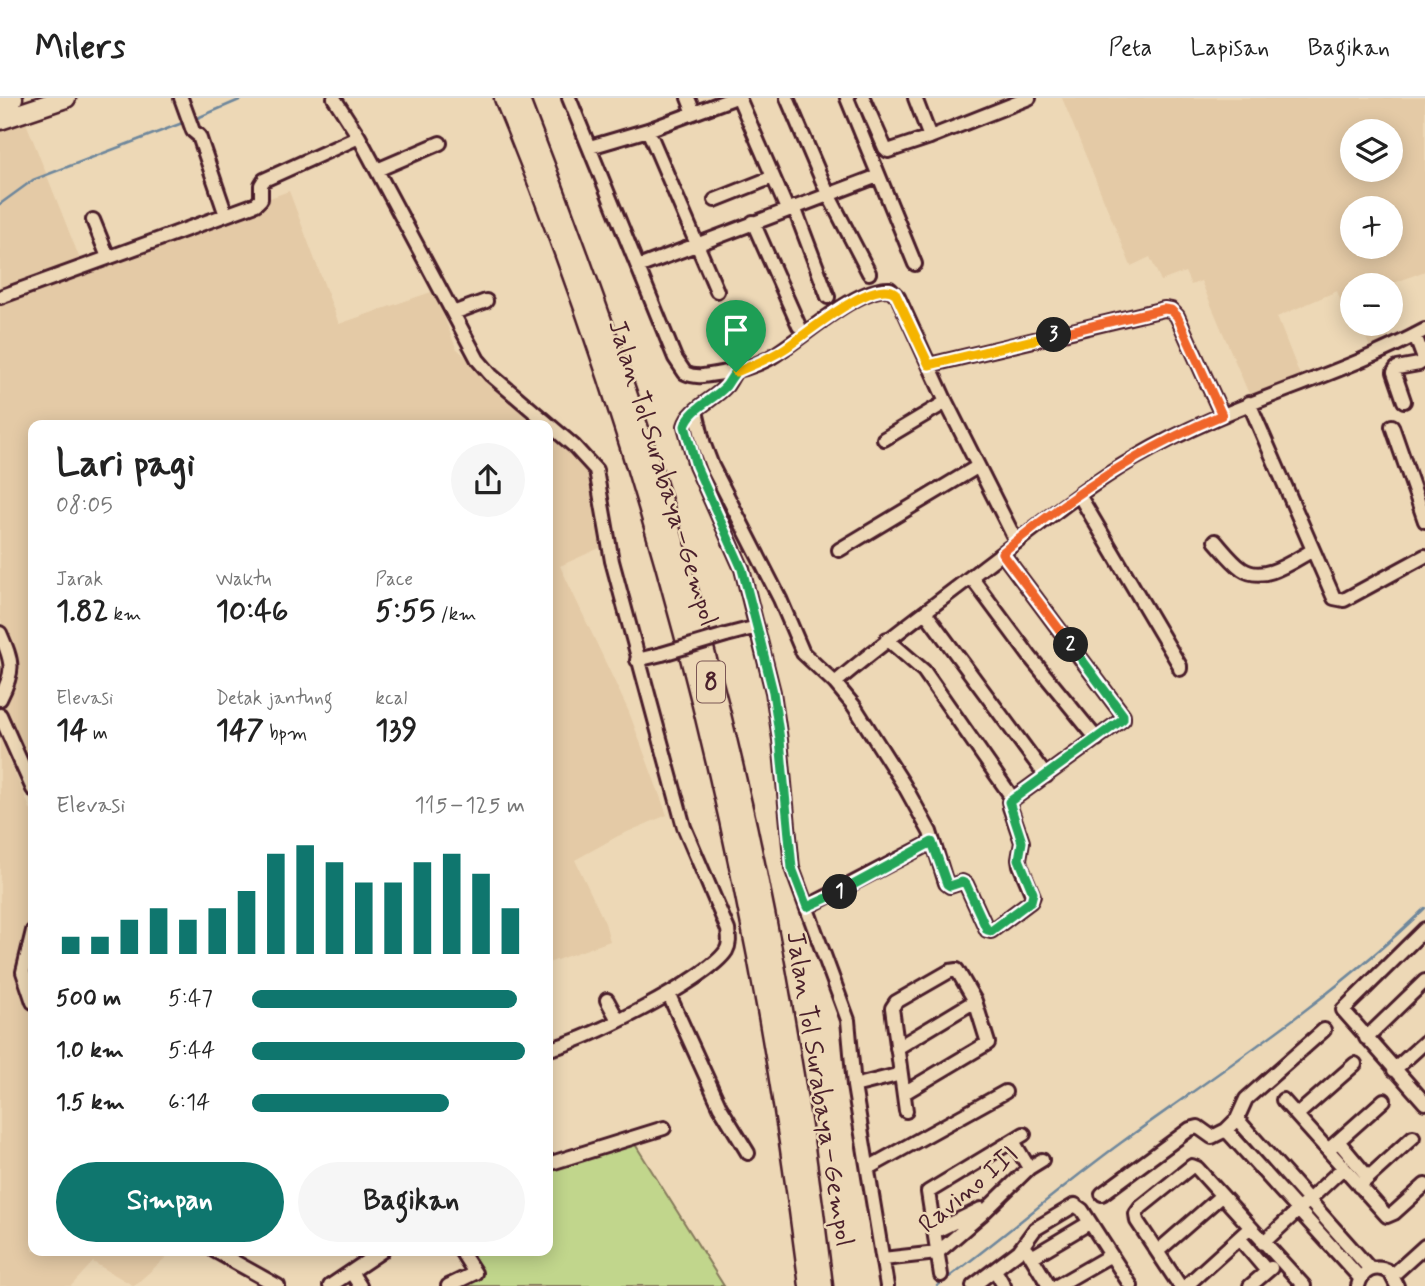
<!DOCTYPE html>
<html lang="id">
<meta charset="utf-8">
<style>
body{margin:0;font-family:Mynerve,sans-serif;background:#f6f6f6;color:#222;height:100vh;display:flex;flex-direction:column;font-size:26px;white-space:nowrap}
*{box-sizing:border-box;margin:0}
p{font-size:23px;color:#767676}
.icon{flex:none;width:38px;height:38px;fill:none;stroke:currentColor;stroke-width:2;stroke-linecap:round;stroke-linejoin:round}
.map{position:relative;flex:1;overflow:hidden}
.sheet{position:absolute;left:28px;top:322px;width:525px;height:836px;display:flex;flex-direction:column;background:#fff;border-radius:14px;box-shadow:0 4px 18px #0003}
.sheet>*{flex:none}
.controls{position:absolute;left:1340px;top:21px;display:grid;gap:14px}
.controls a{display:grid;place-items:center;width:63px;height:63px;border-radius:50%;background:#fff;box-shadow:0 4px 18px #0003;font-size:35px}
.pin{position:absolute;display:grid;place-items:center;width:60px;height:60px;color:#fff;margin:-72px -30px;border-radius:50% 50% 50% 0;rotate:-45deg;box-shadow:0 0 7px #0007}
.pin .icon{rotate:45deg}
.km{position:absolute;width:35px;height:35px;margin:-18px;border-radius:50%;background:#222;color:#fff;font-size:19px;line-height:35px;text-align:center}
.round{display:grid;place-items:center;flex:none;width:74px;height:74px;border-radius:37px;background:#f6f6f6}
.overview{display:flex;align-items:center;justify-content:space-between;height:119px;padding:0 28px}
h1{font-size:38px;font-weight:700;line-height:52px}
.metrics{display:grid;grid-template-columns:repeat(3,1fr);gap:10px;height:119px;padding:7px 28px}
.metrics div{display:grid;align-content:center}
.metrics b{font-size:30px;font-weight:700}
.metrics small{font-size:19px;font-weight:400}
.metrics p{font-size:19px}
.chart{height:196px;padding:14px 28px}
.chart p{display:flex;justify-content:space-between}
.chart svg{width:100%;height:126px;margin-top:7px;stroke:#0f766e;stroke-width:6}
.cta{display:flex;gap:14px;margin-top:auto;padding:14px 28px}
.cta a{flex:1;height:80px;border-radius:42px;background:#0f766e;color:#fff;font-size:28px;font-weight:700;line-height:80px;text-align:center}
.cta a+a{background:#f6f6f6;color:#222}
ul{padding:0 28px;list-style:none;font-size:23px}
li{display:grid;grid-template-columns:112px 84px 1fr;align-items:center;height:52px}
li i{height:18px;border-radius:9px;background:#0f766e}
header{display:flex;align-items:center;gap:42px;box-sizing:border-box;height:98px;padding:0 35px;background:#fff;border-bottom:2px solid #e0e0e0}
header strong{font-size:33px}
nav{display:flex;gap:38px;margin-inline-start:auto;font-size:24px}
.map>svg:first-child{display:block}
.built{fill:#e4caa6;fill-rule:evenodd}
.green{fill:#c1d68c;stroke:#867a5c;stroke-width:2}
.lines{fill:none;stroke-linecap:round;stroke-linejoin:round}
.stream{stroke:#6e879c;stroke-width:2.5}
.minor-casing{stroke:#4a1f2b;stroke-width:18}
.highway-casing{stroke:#4a1f2b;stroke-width:23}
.minor{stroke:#edd8b6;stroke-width:12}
.highway{stroke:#edd8b6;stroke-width:18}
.minor-bridge-casing{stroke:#4a1f2b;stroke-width:18;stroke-linecap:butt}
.minor-bridge{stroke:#edd8b6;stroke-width:12}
.split-1-casing{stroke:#fff;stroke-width:14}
.split-2-casing{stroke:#fff;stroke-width:14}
.split-3-casing{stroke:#fff;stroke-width:14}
.split-4-casing{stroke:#fff;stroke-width:14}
.split-1{stroke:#22a559;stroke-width:9}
.split-2{stroke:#22a559;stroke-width:9}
.split-3{stroke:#f0652b;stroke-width:9}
.split-4{stroke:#f5b400;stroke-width:9}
.labels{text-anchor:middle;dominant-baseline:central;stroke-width:5;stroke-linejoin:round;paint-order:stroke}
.shield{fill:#edd8b6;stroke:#7b5655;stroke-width:2}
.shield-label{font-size:24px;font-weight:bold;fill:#4a1f2b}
.street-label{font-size:26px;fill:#4a1f2b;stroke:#edd8b6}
</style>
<header>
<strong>Milers</strong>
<nav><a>Peta</a><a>Lapisan</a><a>Bagikan</a></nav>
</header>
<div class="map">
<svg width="1425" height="1188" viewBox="0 0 1425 1188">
<rect width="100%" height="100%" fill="#edd8b6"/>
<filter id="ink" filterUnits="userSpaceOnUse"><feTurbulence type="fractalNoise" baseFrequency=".0143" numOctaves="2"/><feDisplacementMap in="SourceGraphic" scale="14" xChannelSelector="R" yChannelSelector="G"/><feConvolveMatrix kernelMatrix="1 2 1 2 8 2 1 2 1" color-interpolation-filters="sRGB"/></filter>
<g filter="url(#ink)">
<path class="built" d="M1062,0H1425V173L1389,187H1353V226H1359L1350,230L1337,193L1277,219L1301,280L1251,301L1201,183L1191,187L1185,174L1161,183L1150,159L1131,168ZM1353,33H1391V72H1353ZM1353,110H1391V149H1353Z
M25,22L83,169L289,93L339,226L434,193L456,250L543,327H33V675L2,610L3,601L16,578L18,567L0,520V30Z
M1360,226H1376L1386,248L1372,254Z
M548,331L588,368L604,448L560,468L629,614L667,717L618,738L575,762L605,825L610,843L548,865Z
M0,640L33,717V803L28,820H33V1153H173L134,1188L93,1164L71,1188H0Z"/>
<path class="green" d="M633,1043L724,1188H453L480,1174L468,1153H548V1072Z"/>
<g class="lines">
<path class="stream" d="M195,21L244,0
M0,106L33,82L185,24
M937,1188C1000,1142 1059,1090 1122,1044C1225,970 1334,899 1425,810"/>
<g class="minor-casing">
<path id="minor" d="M181,0L193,33L199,38L226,117
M334,0L359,39L478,262L491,277L574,348L596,372L612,463L684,729L728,832C729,840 730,846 726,853C708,881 581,946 548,951
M569,0L675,260L685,275C697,281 709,277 722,275C738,273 754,268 768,261C800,243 855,189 890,191L898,199L946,304L1016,443
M688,0L694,15
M739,0L787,111
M787,0L828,96L869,175
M847,0L915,166
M863,0L885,50L888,53L930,39L1029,0
M915,0L930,39
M648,32L717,193
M590,49L648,32L734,0
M377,72L440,45
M715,102L773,79
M794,109L828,199
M93,122L108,159
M753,124L799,228
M638,169L878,78
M0,199L256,106L261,101V87L264,82L359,39
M453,215L486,203
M929,267L1164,211L1171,212L1177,218L1222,317
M735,274C732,278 729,284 726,288C714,302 690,310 685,328L696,368L742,471L773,594L780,642L792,770L848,922L854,988L887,1188
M1404,303L1394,274L1397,270L1419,266L1424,261L1415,237
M1249,305L1334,500L1344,502L1425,458
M696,313L704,347L712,368L780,501L803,555L835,585L854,608L904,687L930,734L946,785L950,788L962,784L966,786L987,832L991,833L1031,803L1033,798L1020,767L1019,761L1022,744L1010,709L1009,695L924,573L887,541
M1392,328L1425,423
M884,341L946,304
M1079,397L1180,568V571
M1215,443C1223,452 1232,464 1242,471C1264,486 1294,462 1313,452
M839,452L977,369
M1002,455L1123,617V621L1009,704
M971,479L1031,560L1097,641
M925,514L1046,678
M0,535C13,565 15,572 0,601
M726,537L757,529
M637,562L662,556
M835,585C883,544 935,507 985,468C1034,431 1082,391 1135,360C1227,306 1332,282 1425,232
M0,617L33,691
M807,809L932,744
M1425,831L1343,912L1425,1005
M33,833L23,874L33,904
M669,897L720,1009L748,1055
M607,902L618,922
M1366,940L1425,883
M897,950L975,903
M1394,972L1425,944
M854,988L901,976
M904,995L988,945L975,903L957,872L950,873L896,904L892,910L906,1013
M1283,1002L1387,1118L1394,1115L1425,1087
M1297,1017L1355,966
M1237,1021L1370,1171
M1226,1032L1360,1180
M1013,1043L1029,1070
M1338,1043L1368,1079
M1328,1052L1384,1002
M548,1066L664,1030
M868,1070L1005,994
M1359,1088L1413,1039
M1102,1096L1190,1031L1198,1029L1212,1039L1226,1032L1237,1021L1246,1001L1324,932
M934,1134L981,1111
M1239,1140L1267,1173
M1263,1145L1343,1070
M215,1153L278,1188
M1028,1153L1049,1188
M1158,1153L1221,1098
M1032,1159L1089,1125
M883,1161L937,1155L981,1117L1029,1070L1042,1062
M995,1172L1004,1188
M351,1174L360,1188
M941,1177L928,1094L1024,1036
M1393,1177L1425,1148
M330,1188L382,1153
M448,1188L475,1175L461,1153
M973,1188L1019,1153L1035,1131L1075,1107L1082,1112L1131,1188
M1057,1188L1111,1157
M1180,1188L1137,1123L1136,1116L1141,1109L1192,1068L1197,1070L1304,1188
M1186,1188L1250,1130
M1250,1188L1271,1170
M1358,1188C1362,1172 1375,1166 1390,1174L1397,1188"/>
</g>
<g class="highway-casing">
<path id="highway" d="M504,0C661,380 758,780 809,1188
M519,0C564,115 606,231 645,349C733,621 790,904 823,1188
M0,4L13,0
M0,22L66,0"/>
</g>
<use href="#minor" class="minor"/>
<use href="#highway" class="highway"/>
<g class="minor-bridge-casing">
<path id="minor-bridge" d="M662,556L726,537"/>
</g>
<use href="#minor-bridge" class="minor-bridge"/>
</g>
</g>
<g class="lines" filter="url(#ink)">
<g class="split-1-casing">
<path id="split-1" d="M736,274C732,278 729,284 726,288C714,302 690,310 685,328L696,368L742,471L757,529L773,594L780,642L792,770L807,809L840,794"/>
</g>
<g class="split-2-casing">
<path id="split-2" d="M840,794L932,744L947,786L950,788L962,784L966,786L987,832L991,833L1031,803L1033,795L1019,761L1022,744L1009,704L1123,621V617L1071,547"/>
</g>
<g class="split-3-casing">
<path id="split-3" d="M1054,237L1164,211L1171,212L1177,218L1222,317C1143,350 1068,399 1002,455L1071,547"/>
</g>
<g class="split-4-casing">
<path id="split-4" d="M736,274C753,267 769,261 784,251C804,238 874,178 895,195L929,267L1054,237"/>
</g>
<use href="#split-1" class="split-1"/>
<use href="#split-2" class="split-2"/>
<use href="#split-3" class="split-3"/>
<use href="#split-4" class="split-4"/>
</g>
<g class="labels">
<rect class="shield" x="697" y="563.5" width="28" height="41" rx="5"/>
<g class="shield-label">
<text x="711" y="584">8</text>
</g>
<g class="street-label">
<text transform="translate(662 375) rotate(73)">Jalan Tol Surabaya–Gempol</text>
<text transform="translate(819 991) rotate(81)">Jalan Tol Surabaya–Gempol</text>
<text transform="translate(969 1092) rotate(-40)">Ravino III</text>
</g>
</g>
</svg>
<div class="controls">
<a><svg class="icon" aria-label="layers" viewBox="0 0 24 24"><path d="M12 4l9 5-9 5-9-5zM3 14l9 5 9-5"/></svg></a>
<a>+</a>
<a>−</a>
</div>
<div class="pin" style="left:736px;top:274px;background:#1e9e55"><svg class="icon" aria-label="arrive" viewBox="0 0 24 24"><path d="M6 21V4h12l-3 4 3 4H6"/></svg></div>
<b class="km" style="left:840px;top:794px">1</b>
<b class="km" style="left:1071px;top:547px">2</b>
<b class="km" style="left:1054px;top:237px">3</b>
<section class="sheet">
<div class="overview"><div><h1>Lari pagi</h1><p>08:05</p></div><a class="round"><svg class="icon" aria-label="share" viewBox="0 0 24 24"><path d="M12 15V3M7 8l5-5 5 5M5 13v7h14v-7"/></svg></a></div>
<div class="metrics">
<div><p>Jarak</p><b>1.82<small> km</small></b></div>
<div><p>Waktu</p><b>10:46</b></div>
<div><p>Pace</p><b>5:55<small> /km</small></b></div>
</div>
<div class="metrics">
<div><p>Elevasi</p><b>14<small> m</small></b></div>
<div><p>Detak jantung</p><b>147<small> bpm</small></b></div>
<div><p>kcal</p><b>139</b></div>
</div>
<div class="chart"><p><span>Elevasi</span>115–125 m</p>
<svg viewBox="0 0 160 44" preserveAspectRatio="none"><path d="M5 44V38M15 44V38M25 44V32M35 44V28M45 44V32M55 44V28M65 44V22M75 44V9M85 44V6M95 44V12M105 44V19M115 44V19M125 44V12M135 44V9M145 44V16M155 44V28"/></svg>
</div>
<ul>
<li><b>500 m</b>5:47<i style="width:97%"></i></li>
<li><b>1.0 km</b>5:44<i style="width:100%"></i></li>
<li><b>1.5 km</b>6:14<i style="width:72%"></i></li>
</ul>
<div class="cta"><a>Simpan</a><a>Bagikan</a></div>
</section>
</div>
